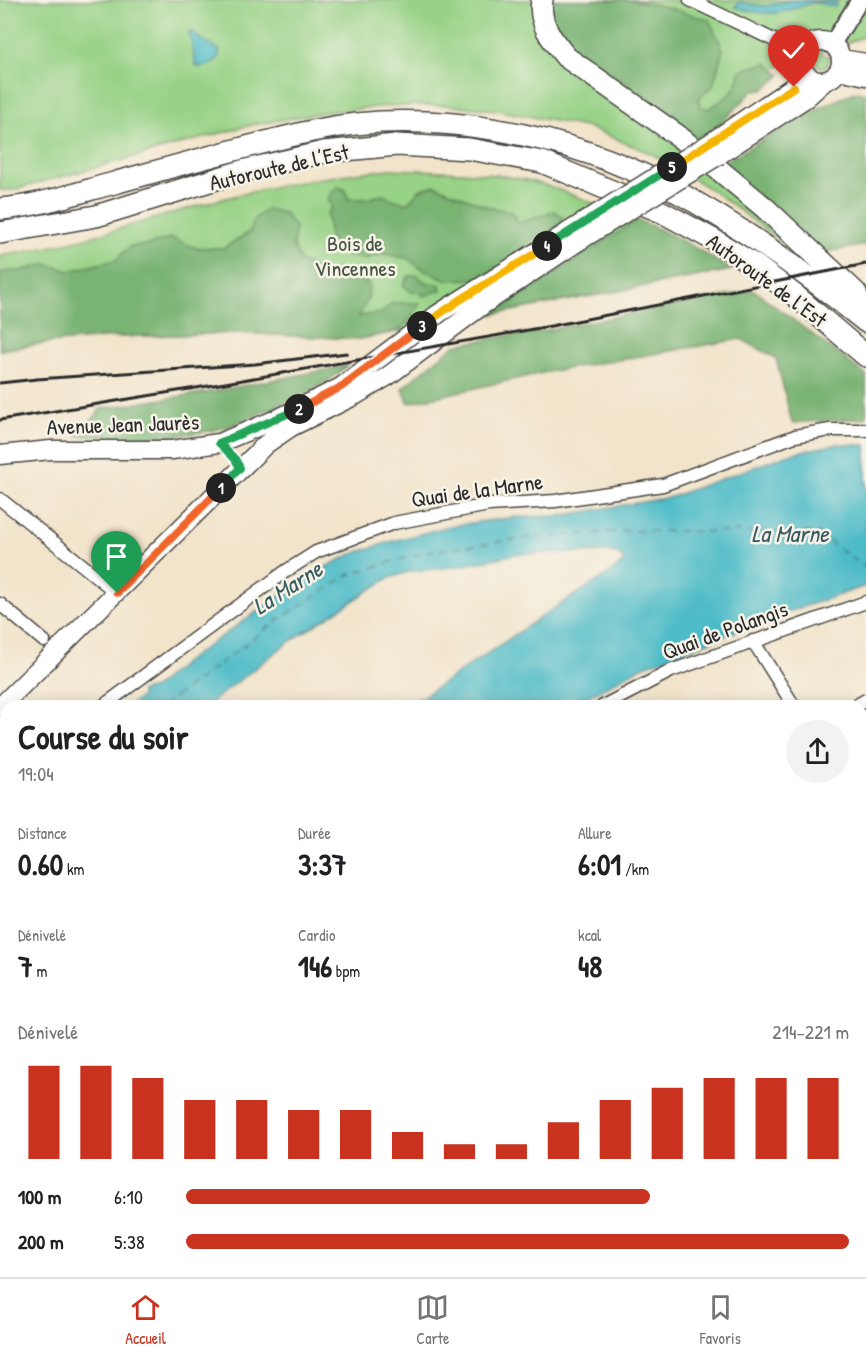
<!DOCTYPE html>
<html lang="fr">
<meta charset="utf-8">
<style>
body{margin:0;font-family:"Patrick Hand",sans-serif;background:#f2f2f2;color:#202124;height:100vh;display:flex;flex-direction:column;font-size:22px;white-space:nowrap}
*{box-sizing:border-box;margin:0}
p{font-size:20px;color:#757577}
.icon{flex:none;width:33px;height:33px;fill:none;stroke:currentColor;stroke-width:2;stroke-linecap:round;stroke-linejoin:round}
.map{position:relative;flex:1;overflow:hidden}
.drawer{position:absolute;left:0px;top:700px;width:867px;height:578px;display:flex;flex-direction:column;background:#fff;border-radius:18px 18px 0 0;box-shadow:0 3px 15px #0003}
.drawer>*{flex:none}
.pin{position:absolute;display:grid;place-items:center;width:51px;height:51px;color:#fff;margin:-62px -26px;border-radius:50% 50% 50% 0;rotate:-45deg;box-shadow:0 0 6px #0007}
.pin .icon{rotate:45deg}
.km{position:absolute;width:30px;height:30px;margin:-15px;border-radius:50%;background:#222;color:#fff;font-size:16px;line-height:30px;text-align:center}
.round{display:grid;place-items:center;flex:none;width:63px;height:63px;border-radius:32px;background:#f2f2f2}
.headline{display:flex;align-items:center;justify-content:space-between;height:102px;padding:0 18px}
h1{font-size:33px;font-weight:800;line-height:45px}
.figures{display:grid;grid-template-columns:repeat(3,1fr);gap:9px;height:102px;padding:6px 18px}
.figures div{display:grid;align-content:center}
.figures b{font-size:30px;font-weight:800}
.figures small{font-size:16px;font-weight:400}
.figures p{font-size:16px}
.chart{height:168px;padding:12px 18px}
.chart p{display:flex;justify-content:space-between}
.chart svg{width:100%;height:108px;margin-top:6px;stroke:#c8321e;stroke-width:6}
ul{padding:0 18px;list-style:none;font-size:20px}
li{display:grid;grid-template-columns:96px 72px 1fr;align-items:center;height:45px}
li i{height:15px;border-radius:8px;background:#c8321e}
.menu{display:flex;justify-content:space-around;align-items:center;height:84px;border-top:2px solid #e0e0e0;background:#fff;font-size:16px;color:#757577}
.menu a{display:grid;justify-items:center;gap:3px}
.menu .active{color:#c8321e}
.map>svg:first-child{display:block}
.green{fill:#97d286;stroke:#617e58;stroke-width:1.5}
.forest{fill:#79b473;stroke:#52704f;stroke-width:1.5}
.water{fill:#4ebbc8;stroke:#3c737a;stroke-width:1.5}
.lines{fill:none;stroke-linecap:round;stroke-linejoin:round}
.ferry{stroke:#375d62;stroke-width:1.5;stroke-dasharray:8 6;stroke-linecap:butt}
.minor-casing{stroke:#494743;stroke-width:15}
.secondary-casing{stroke:#494743;stroke-width:20}
.primary-casing{stroke:#494743;stroke-width:21}
.motorway-casing{stroke:#494743;stroke-width:24}
.minor{stroke:#fff;stroke-width:12}
.secondary{stroke:#fff;stroke-width:16}
.primary{stroke:#fff;stroke-width:18}
.motorway{stroke:#fff;stroke-width:21}
.rail{stroke:#2b2b2b;stroke-width:3}
.primary-bridge-casing{stroke:#494743;stroke-width:21;stroke-linecap:butt}
.primary-bridge{stroke:#fff;stroke-width:18}
.split-1-casing{stroke:#fff;stroke-width:12}
.split-2-casing{stroke:#fff;stroke-width:12}
.split-3-casing{stroke:#fff;stroke-width:12}
.split-4-casing{stroke:#fff;stroke-width:12}
.split-5-casing{stroke:#fff;stroke-width:12}
.split-6-casing{stroke:#fff;stroke-width:12}
.split-1{stroke:#f0652b;stroke-width:8}
.split-2{stroke:#22a559;stroke-width:8}
.split-3{stroke:#f0652b;stroke-width:8}
.split-4{stroke:#f5b400;stroke-width:8}
.split-5{stroke:#22a559;stroke-width:8}
.split-6{stroke:#f5b400;stroke-width:8}
.labels{text-anchor:middle;dominant-baseline:central;stroke-width:5;stroke-linejoin:round;paint-order:stroke}
.street-label{font-size:22px;fill:#2b2b2b;stroke:#f7f3e8}
.park-label{font-size:22px;fill:#465542;stroke:#f7f3e8}
.water-label{font-size:24px;font-style:italic;fill:#375d62;stroke:#f7f3e8}
</style>
<div class="map">
<svg width="866" height="1277" viewBox="0 0 866 1277">
<rect width="100%" height="100%" fill="#f7f3e8"/>
<filter id="ink" filterUnits="userSpaceOnUse"><feTurbulence type="fractalNoise" baseFrequency=".0167" numOctaves="2"/><feDisplacementMap in="SourceGraphic" scale="12" xChannelSelector="R" yChannelSelector="G"/><feConvolveMatrix kernelMatrix="1 2 1 2 8 2 1 2 1" color-interpolation-filters="sRGB"/></filter>
<filter id="wash" filterUnits="userSpaceOnUse"><feTurbulence type="fractalNoise" baseFrequency=".008" numOctaves="4" result="noise"/><feDisplacementMap in="SourceGraphic" scale="24" xChannelSelector="R" yChannelSelector="G"/><feGaussianBlur stdDeviation="1.35" result="paint"/><feColorMatrix in="noise" values="0 0 0 0 0 0 0 0 0 0 0 0 0 0 0 0 0 1.4 0 .05"/><feComposite in="paint" operator="in"/></filter>
<g filter="url(#wash)">
<rect width="100%" height="100%" fill="#f2e4ca"/>
<path class="green" d="M0,0H866V36L820,52L829,57V61L826,67H819L814,60L818,53L778,67L676,144L738,193L802,257L712,190L652,154L590,128L496,110L444,105L390,106L326,112L247,126L13,190H0Z
M389,169C432,171 484,171 526,180C549,185 573,195 595,204C643,222 688,242 731,270L360,339L235,333L113,337L45,343L0,350V256C77,245 151,218 226,198C281,184 333,175 389,169Z"/>
<path class="forest" d="M549,0H632L666,7L709,20L723,49L713,86L698,99L700,107L708,109C727,97 736,93 741,70L767,63L781,75L763,90L752,91C734,112 713,132 689,143L675,114L639,96L630,85L614,75L603,77L559,42Z
M855,92L866,93V245L820,253L724,164L727,160L815,110Z
M435,185L485,206L511,212L519,223L554,211L563,217L557,227L546,235L532,239L504,265L473,279L447,280L419,267L407,258L383,254L364,259L346,255L330,238L327,215L332,206L328,198L337,187L344,189L349,199H367L382,195L406,204L421,189Z
M267,209L284,213L295,227L293,246L300,261L322,272L353,270L369,285L368,298L359,316L381,313L393,303H420L411,319L398,331L360,339L235,333L113,337L45,343L0,350V272L19,271L47,264L69,271L116,260L130,246L148,245L171,238L196,248H224L250,232L254,219Z
M637,220C670,232 702,251 731,270L493,314Z
M417,275L424,282L440,285L441,290L423,296L420,291L412,292L403,285L409,276Z
M754,290L866,375V418L792,423L776,358L741,339L547,372L409,403L402,388L455,345L505,336L541,331Z
M347,366C321,391 264,411 230,426C182,440 128,438 78,436L75,434C83,423 94,423 100,409L215,391Z"/>
<path class="water" d="M794,0L837,2L835,7C810,0 812,3 790,10C771,16 753,13 735,7L739,2L764,6Z
M189,32H193L195,35L219,50C221,63 210,65 199,67L196,66Z
M838,444L866,445V586L785,613L642,667L570,706H409L559,605L608,574L624,562L619,554L611,552L516,554L461,566L408,572L387,579L289,642L206,706H128L141,697V691L154,688L185,662L309,575L352,554L393,541L450,526L515,517L559,516L671,497L792,453Z
M0,949L6,951V1060L0,1063Z"/>
<g class="lines">
<path class="ferry" d="M163,706L275,622L350,574L430,551L531,538L624,531L816,532L866,568"/>
</g>
</g>
<g filter="url(#ink)">
<g class="lines">
<g class="minor-casing">
<path id="minor" d="M690,0L803,54
M0,499L117,593
M0,604L44,641
M753,641L794,706
M103,706L286,571L316,552L394,523L489,505L555,501L663,485L795,436L830,430H866
M603,706L671,671L866,602
M855,706L866,700
M0,784L6,781
M861,793L866,791
M861,848L866,846
M861,965L866,962
M0,1088L6,1085
M861,1099L866,1095
M0,1132L6,1135
M861,1169L866,1177
M861,1233L866,1229
M78,1272L80,1277
M134,1272L136,1277
M625,1272L628,1277
M248,1277L250,1272
M384,1277L391,1272
M587,1277L594,1272
M794,1277L802,1272"/>
</g>
<g class="secondary-casing">
<path id="secondary" d="M832,44L860,0"/>
</g>
<g class="primary-casing">
<path id="primary" d="M801 61a20 20 0 1 1 40 0a20 20 0 1 1-40 0Z
M841,59L866,63
M839,70L866,76
M707,145L809,76
M719,155L806,98L826,80
M0,455L51,450H172L219,443L279,418L341,387L438,314L568,232
M0,707L266,444L291,427L356,395L388,376L484,304L582,239
M0,1038L6,1051
M106,1272L108,1277"/>
</g>
<g class="motorway-casing">
<path id="motorway" d="M542,0C538,23 552,40 566,57L677,135L765,208L856,293L864,320
M0,209C38,206 77,193 114,183C179,165 245,146 312,131C427,106 566,133 670,188C739,225 805,272 866,322
M0,233L96,216L242,171L324,152L397,145L469,149L542,162L662,212L712,239L756,266L797,297L866,356"/>
</g>
<use href="#minor" class="minor"/>
<use href="#secondary" class="secondary"/>
<use href="#primary" class="primary"/>
<use href="#motorway" class="motorway"/>
<path class="rail" d="M0,383L37,379L255,364L347,353
M0,420L208,386L551,326L866,264"/>
<g class="primary-bridge-casing">
<path id="primary-bridge" d="M568,232L707,145
M582,239L719,155"/>
</g>
<use href="#primary-bridge" class="primary-bridge"/>
</g>
</g>
<g class="lines" filter="url(#ink)">
<g class="split-1-casing">
<path id="split-1" d="M117,593L221,488"/>
</g>
<g class="split-2-casing">
<path id="split-2" d="M221,488L240,468L235,459L219,443L299,409"/>
</g>
<g class="split-3-casing">
<path id="split-3" d="M299,409L341,387L422,326"/>
</g>
<g class="split-4-casing">
<path id="split-4" d="M422,326L460,300L547,246"/>
</g>
<g class="split-5-casing">
<path id="split-5" d="M547,246L672,167"/>
</g>
<g class="split-6-casing">
<path id="split-6" d="M672,167L794,87"/>
</g>
<use href="#split-1" class="split-1"/>
<use href="#split-2" class="split-2"/>
<use href="#split-3" class="split-3"/>
<use href="#split-4" class="split-4"/>
<use href="#split-5" class="split-5"/>
<use href="#split-6" class="split-6"/>
</g>
<g class="labels">
<g class="street-label">
<text transform="translate(279 167) rotate(-13)">Autoroute de l’Est</text>
<text transform="translate(767 280) rotate(36)">Autoroute de l’Est</text>
<text transform="translate(123 424) rotate(-2)">Avenue Jean Jaurès</text>
<text transform="translate(477 490) rotate(-8)">Quai de la Marne</text>
<text transform="translate(725 630) rotate(-20)">Quai de Polangis</text>
</g>
<g class="park-label">
<text x="355" y="243">Bois de<tspan x="355" dy="25">Vincennes</tspan></text>
</g>
<g class="water-label">
<text x="790" y="533">La Marne</text>
<text transform="translate(287 587) rotate(-33)">La Marne</text>
</g>
</g>
</svg>
<div class="pin" style="left:117px;top:593px;background:#1e9e55"><svg class="icon" aria-label="arrive" viewBox="0 0 24 24"><path d="M6 21V4h12l-3 4 3 4H6"/></svg></div>
<div class="pin" style="left:794px;top:87px;background:#d93025"><svg class="icon" aria-label="check" viewBox="0 0 24 24"><path d="M5 12l5 5 9-10"/></svg></div>
<b class="km" style="left:221px;top:488px">1</b>
<b class="km" style="left:299px;top:409px">2</b>
<b class="km" style="left:422px;top:326px">3</b>
<b class="km" style="left:547px;top:246px">4</b>
<b class="km" style="left:672px;top:167px">5</b>
<section class="drawer">
<div class="headline"><div><h1>Course du soir</h1><p>19:04</p></div><a class="round"><svg class="icon" aria-label="share" viewBox="0 0 24 24"><path d="M12 15V3M7 8l5-5 5 5M5 13v7h14v-7"/></svg></a></div>
<div class="figures">
<div><p>Distance</p><b>0.60<small> km</small></b></div>
<div><p>Durée</p><b>3:37</b></div>
<div><p>Allure</p><b>6:01<small> /km</small></b></div>
</div>
<div class="figures">
<div><p>Dénivelé</p><b>7<small> m</small></b></div>
<div><p>Cardio</p><b>146<small> bpm</small></b></div>
<div><p>kcal</p><b>48</b></div>
</div>
<div class="chart"><p><span>Dénivelé</span>214–221 m</p>
<svg viewBox="0 0 160 44" preserveAspectRatio="none"><path d="M5 44V6M15 44V6M25 44V11M35 44V20M45 44V20M55 44V24M65 44V24M75 44V33M85 44V38M95 44V38M105 44V29M115 44V20M125 44V15M135 44V11M145 44V11M155 44V11"/></svg>
</div>
<ul>
<li><b>100 m</b>6:10<i style="width:70%"></i></li>
<li><b>200 m</b>5:38<i style="width:100%"></i></li>
</ul>
</section>
</div>
<nav class="menu">
<a class="active"><svg class="icon" aria-label="home" viewBox="0 0 24 24"><path d="M3 11l9-7 9 7M6 9v11h12V9"/></svg>Accueil</a>
<a><svg class="icon" aria-label="map" viewBox="0 0 24 24"><path d="M3 6l6-2 6 2 6-2v14l-6 2-6-2-6 2zM9 4v14M15 6v14"/></svg>Carte</a>
<a><svg class="icon" aria-label="saved" viewBox="0 0 24 24"><path d="M7 4h10v16l-5-4-5 4z"/></svg>Favoris</a>
</nav>
